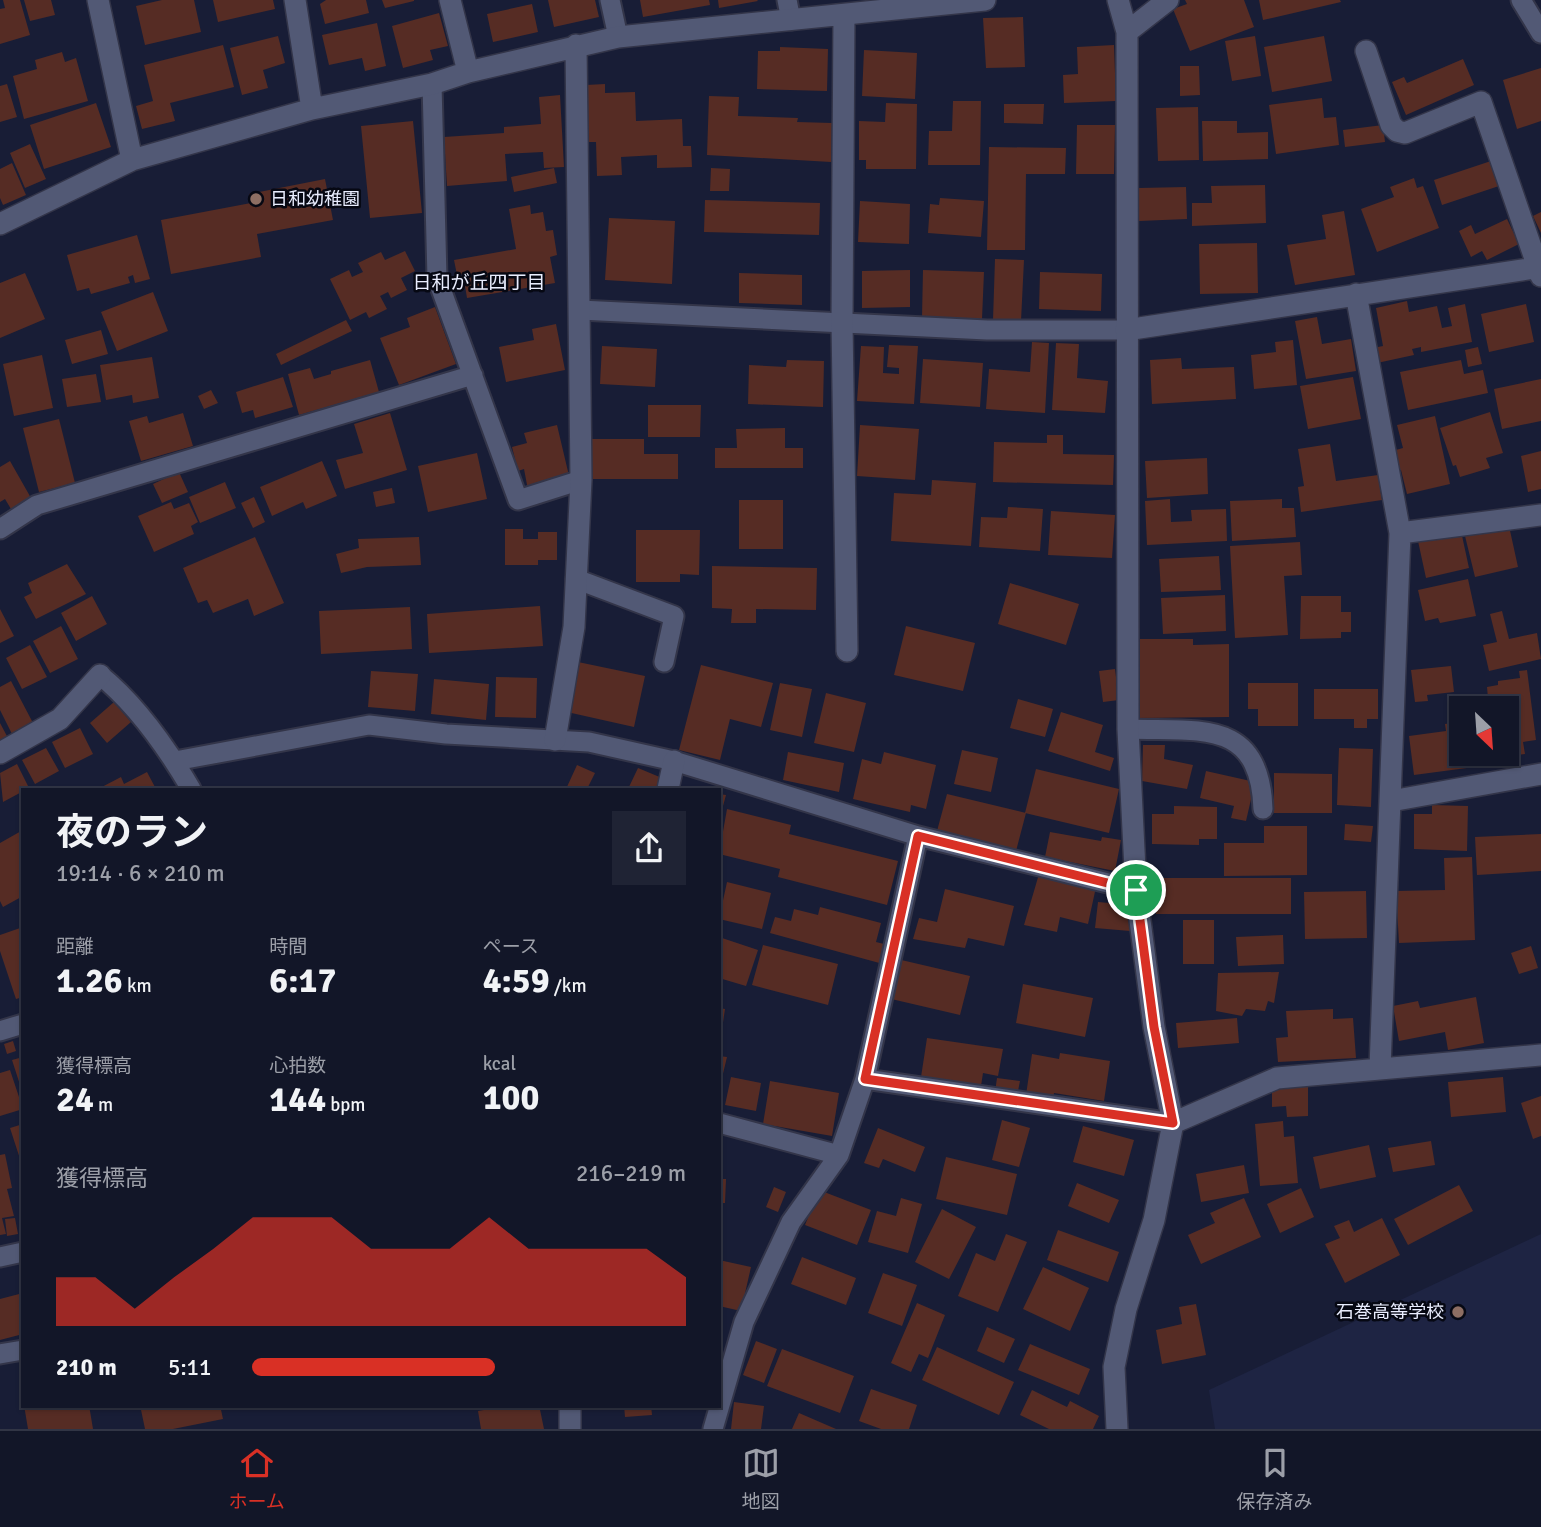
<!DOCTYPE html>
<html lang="ja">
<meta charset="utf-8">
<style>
body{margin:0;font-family:Signika,"Noto Sans JP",sans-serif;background:#1f2334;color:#f1f3f6;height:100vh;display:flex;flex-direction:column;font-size:26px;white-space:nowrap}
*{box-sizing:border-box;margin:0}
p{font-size:23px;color:#9c9fa8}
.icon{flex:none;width:38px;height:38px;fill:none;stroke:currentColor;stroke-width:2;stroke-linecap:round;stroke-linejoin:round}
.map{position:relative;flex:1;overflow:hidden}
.side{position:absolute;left:21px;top:788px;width:700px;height:620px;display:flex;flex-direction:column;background:#121628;border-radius:0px;box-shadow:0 2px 5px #0004,0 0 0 2px #313545}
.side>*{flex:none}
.needle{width:46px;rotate:155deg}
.fabs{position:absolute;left:1449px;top:696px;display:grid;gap:14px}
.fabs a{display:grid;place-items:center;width:70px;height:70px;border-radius:0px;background:#121628;box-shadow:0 2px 5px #0004,0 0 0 2px #313545;font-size:35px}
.pin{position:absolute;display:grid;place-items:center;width:60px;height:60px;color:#fff;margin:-30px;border:4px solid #fff;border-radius:50%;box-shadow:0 2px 7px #0007}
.round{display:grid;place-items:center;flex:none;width:74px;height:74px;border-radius:0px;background:#1f2334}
.headline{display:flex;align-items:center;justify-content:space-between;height:119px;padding:0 35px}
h1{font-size:38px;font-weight:700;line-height:52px}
.figures{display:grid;grid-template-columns:repeat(3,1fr);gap:10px;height:119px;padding:7px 35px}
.figures div{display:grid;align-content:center}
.figures b{font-size:35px;font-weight:700}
.figures small{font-size:19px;font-weight:400}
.figures p{font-size:19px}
.chart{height:196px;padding:14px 35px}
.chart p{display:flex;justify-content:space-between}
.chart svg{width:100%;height:126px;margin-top:7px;fill:#d93025;opacity:.7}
ul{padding:0 35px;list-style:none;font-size:23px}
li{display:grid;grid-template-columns:112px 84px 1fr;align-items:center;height:52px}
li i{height:18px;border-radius:9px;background:#d93025}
.menu{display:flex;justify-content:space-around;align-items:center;height:98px;border-top:2px solid #313545;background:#121628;font-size:19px;color:#9c9fa8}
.menu a{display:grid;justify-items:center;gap:4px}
.menu .active{color:#d93025}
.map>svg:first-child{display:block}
.built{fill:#1e2443}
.building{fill:#562c24}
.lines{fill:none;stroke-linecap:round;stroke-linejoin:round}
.lane-casing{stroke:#333549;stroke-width:23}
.street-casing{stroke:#333549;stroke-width:24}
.lane{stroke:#525975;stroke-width:19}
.street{stroke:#525975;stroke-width:21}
.route-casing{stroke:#fff;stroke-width:14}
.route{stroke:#d93025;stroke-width:9}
.education-dot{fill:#8d6e63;stroke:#060813;stroke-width:2.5}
.labels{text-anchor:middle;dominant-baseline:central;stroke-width:5;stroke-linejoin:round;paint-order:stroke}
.poi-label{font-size:18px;fill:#e9edfe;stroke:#060813;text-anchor:start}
.neighbourhood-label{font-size:19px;fill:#e9edfe;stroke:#060813}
</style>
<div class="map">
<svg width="1541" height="1429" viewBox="0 0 1541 1429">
<rect width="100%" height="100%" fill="#181d36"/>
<path class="built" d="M1541,1234V1429H1215L1209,1390Z"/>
<path class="building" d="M3,0H20L30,35L0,44V9L5,8Z
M24,0H51L55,15L30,21Z
M162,0H194L201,32L145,45L136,6Z
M213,0H273L275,9L218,22Z
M326,0H366L369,13L325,24L320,4Z
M382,0H414V1L385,8Z
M548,0H595L599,17L554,27Z
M640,0H709L710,5L643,17Z
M718,0H757L758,1L719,8Z
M1185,0H1244L1254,27L1190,51L1173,9L1187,4Z
M1259,0H1340L1341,2L1263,20Z
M532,4L538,32L493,42L487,14Z
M439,13L448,46L430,50L433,60L403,68L392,26Z
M1023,17L1025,67L986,68L983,18Z
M377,23L386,66L365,71L362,58L329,65L322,35Z
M278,36L285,63L263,70L268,88L242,95L230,48Z
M1255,36L1261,76L1232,81L1225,41Z
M1324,36L1332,81L1272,92L1264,47Z
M223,45L234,87L170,103L175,121L142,129L136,106L153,101L144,65Z
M1114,45L1116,101L1064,103L1063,75L1078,74L1077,47Z
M780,47L828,49L827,91L757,89L758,51H780Z
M864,50L917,53L915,99L862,96Z
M62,52L65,62L76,58L88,101L24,119L13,76L37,69L35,60Z
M1463,59L1474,85L1406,115L1392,82L1404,77L1407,83Z
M1180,66H1199L1200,95L1180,96Z
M1541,68V121L1517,129L1503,80Z
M7,84L17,117L0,122V86Z
M605,84V93L635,92L636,121L682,119L683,146H691L692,167L657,168V155L621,157L622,175L597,176L596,142H588L586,85Z
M560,95L564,167L544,168L543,152L505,154L507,181L447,186L444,137L504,133V127L541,124L539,97Z
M709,96L739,97L738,116L798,118L797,122L832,123L831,162L707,155Z
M1322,98L1324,118L1336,117L1339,145L1276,154L1269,105Z
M953,101H981L980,165H928L929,131H952Z
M96,103L111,147L44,169L30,125Z
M886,103L917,104L916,169H866V160H859V121L885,122Z
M1004,104H1044L1043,124L1004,123Z
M1198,107L1199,160L1158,161L1156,108Z
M413,121L422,213L370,218L361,126Z
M1202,121H1237V133L1268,132V159L1203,161Z
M1077,125H1115L1114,174H1076Z
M1383,125L1385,142L1345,147L1343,130Z
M30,144L46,179L25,188L10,153Z
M989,147L1066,148L1065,174H1026L1025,250H987Z
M1491,161L1499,186L1442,205L1434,180Z
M12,163L26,195L3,205L0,198V169Z
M554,168L557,183L514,192L511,177Z
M711,168L730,169L729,191H710Z
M1414,178L1417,188L1423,186L1439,228L1377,252L1361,209L1394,197L1390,187Z
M325,179L333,220L257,234L261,257L171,274L161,220L251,203L249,194Z
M1265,185L1266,223L1192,226V203H1212L1211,186Z
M1186,187L1187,219L1139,221V188Z
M940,198L984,201L981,237L928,233L930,204L939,205Z
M705,200L820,203L819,235L704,232Z
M860,201L910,204L909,244L858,242Z
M530,205L531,214L543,212L546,231L553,230L557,255L550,257L555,283L467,298L463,274L457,275L454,260L516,249L509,209Z
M1344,211L1355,275L1295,285L1287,245L1326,239L1322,215Z
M1541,212V233L1533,216Z
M609,218L675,221L672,284L605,280Z
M1507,219L1519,244L1487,260L1482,251L1471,257L1459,231L1471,225L1475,234Z
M137,235L150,279L135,283L133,275L128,277L130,283L91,294L89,288L77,291L67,255Z
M1257,243L1258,293L1200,294L1199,244Z
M405,251L415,271L401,278L407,290L391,298L388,292L380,296L387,309L369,318L366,312L350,320L330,279L349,270L352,277L363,272L358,263L381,252L385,260Z
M995,259L1024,260L1021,321L993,320Z
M910,270V307L862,308V271Z
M923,270L984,272L982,319L922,317Z
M1040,272L1102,274L1101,311L1039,309Z
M25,273L45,319L0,338V283Z
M739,273L802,275V305L739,303Z
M153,292L168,331L117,351L101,312Z
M1407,301L1409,312L1437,306L1442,328L1452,326L1448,308L1465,304L1472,342L1421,352V347L1412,349L1414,355L1377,363L1373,348L1383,346L1376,308Z
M1526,304L1534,342L1489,352L1481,314Z
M435,307L456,364L399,385L380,338L410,327L407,318Z
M1317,317L1322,344L1351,339L1356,371L1306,379L1295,321Z
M346,320L352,331L281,365L276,354Z
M556,324L565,370L506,382L499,347L534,340L532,329Z
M101,330L108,354L72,364L65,340Z
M1293,340L1297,385L1254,389L1251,355L1276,352L1275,342Z
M1032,342L1049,343L1045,413L986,409L989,369L1030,372Z
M1056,343L1079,344L1077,378L1108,381L1105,413L1052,410Z
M889,345L918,346L914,404L857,401L861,346L884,347L883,373L899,374V368L887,367Z
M602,346L657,349L655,387L600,384Z
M1478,347L1482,364L1468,367L1465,350Z
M42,355L53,408L14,416L3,364Z
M152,357L159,398L133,403L132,395L106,400L100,365Z
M1181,358L1182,369L1234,367L1236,399L1152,404L1150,360Z
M923,359L983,363L980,407L920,403Z
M370,360L379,392L299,415L288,374L310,368L314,379L331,374V371Z
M787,360L824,361L823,407L748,404L749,365L786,367Z
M1461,360L1464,374L1483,370L1488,393L1408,410L1400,372Z
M96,374L101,402L67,407L62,379Z
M283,377L293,407L255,418L253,410L242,413L236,392Z
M1353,377L1361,419L1308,429L1300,386Z
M1541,379V421L1502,429L1494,389Z
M211,390L218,403L204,409L198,396Z
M648,405H701L700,437H648Z
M1490,412L1503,453L1486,458L1490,468L1460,477L1456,465L1453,466L1440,428Z
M183,413L193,446L141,461L129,421L147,416L149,423Z
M390,413L407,470L345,489L336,460L363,453L354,424Z
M1435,416L1450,484L1407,494L1401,470L1397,471L1392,451L1403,448L1397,425Z
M59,419L75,483L39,492L23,428Z
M557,425L570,480L528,490L524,469L518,471L512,447L527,443L524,433Z
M860,425L919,429L915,480L857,476Z
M785,428V448H803V468H715V448H737L736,429Z
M1047,435H1063V454L1114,455L1113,485L993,482L994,442L1047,443Z
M592,439H644V454H678V479H591Z
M1330,444L1336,481L1378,475L1382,500L1301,512L1298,487L1304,486L1298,449Z
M1541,451V489L1528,492L1521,456Z
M477,453L487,499L428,512L418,466Z
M1207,458L1208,494L1147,498L1145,461Z
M10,461L31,498L11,509L5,499L0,502V467Z
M322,461L337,496L306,509L303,502L272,516L260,487Z
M179,472L188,492L162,503L153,484Z
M932,480L976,483L971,546L891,541L894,493L931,495Z
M225,482L236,508L200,523L189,497Z
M392,488L395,503L376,507L373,492Z
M254,497L265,522L253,528L241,503Z
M1170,499L1171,522L1192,521L1191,510L1226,509L1227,541L1147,545L1145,501Z
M1282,499V508H1294L1296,537L1232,541L1230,501Z
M739,500H783V549H739Z
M171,502L174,509L189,503L198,522L191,526L194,534L154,552L138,516Z
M1008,507L1043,509L1040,551L979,547L981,517L1007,518Z
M1051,511L1115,515L1112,558L1048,555Z
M1509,526L1518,567L1475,577L1465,536Z
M505,529H523V539H538V532H557V560H538V565H505Z
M636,530H700L699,575L680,574V582H636Z
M1461,531L1469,568L1426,578L1418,541Z
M255,537L284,603L254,616L248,599L213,613L207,600L198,603L183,568Z
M419,537L421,565L367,567L341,573L336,554L359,548L358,539Z
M1300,542L1302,575L1284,576L1288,635L1235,638L1230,546Z
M1219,556L1221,590L1161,592L1159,559Z
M67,564L86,594L36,619L24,597L32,593L28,583Z
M712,566L817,568L816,610L756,609V623H731L732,609L712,608Z
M1468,579L1476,616L1440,623L1438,618L1425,621L1418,590Z
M1010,583L1079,604L1066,645L998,624Z
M1225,595L1226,631L1163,634L1161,598Z
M92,596L107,624L76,641L61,613Z
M1301,596H1341V612H1351V632H1341V638L1300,639Z
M540,606L543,646L429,653L427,614Z
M410,607L412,649L321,654L319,611Z
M0,609L14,636L0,643Z
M1502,611L1509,639L1537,633L1541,659L1489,671L1483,645L1497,642L1490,614Z
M61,626L78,659L50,673L33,641Z
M906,626L975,643L963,691L894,675Z
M1140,639H1193V645L1229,644V717L1140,718Z
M30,645L47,677L22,689L6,658Z
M578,662L645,676L634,727L567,712Z
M701,665L773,683L761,727L730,719L720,760L679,750Z
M1451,666L1454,692L1427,695L1428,701L1415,702L1411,670Z
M1115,669L1119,700L1103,702L1099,671Z
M1527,670L1536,740L1523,742L1525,754L1494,758L1493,754H1507V709H1489L1487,687L1498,685V681L1520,678L1519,671Z
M371,671L418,674L415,711L368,707Z
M496,677L537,678L536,718L495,717Z
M434,679L489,684L486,720L431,714Z
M11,681L33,723L12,734L0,710V687Z
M780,683L812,689L802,737L770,730Z
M1248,683H1298V726H1258V709H1248Z
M1314,689H1378V719H1367V728H1354V719H1314Z
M826,693L866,703L854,752L814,743Z
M1018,699L1053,709L1045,737L1010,728Z
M114,702L131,722L107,743L90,723Z
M1061,712L1103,725L1095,752L1114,758L1110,771L1048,751Z
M1461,722V754H1480L1482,766L1414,775L1409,736L1446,731L1445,724Z
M0,723L8,738L0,742Z
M80,728L93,754L65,768L52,742Z
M1143,745H1165L1164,759L1193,765L1187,789L1142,781Z
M46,748L59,771L35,784L22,760Z
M1339,748L1373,749L1371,807L1337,805Z
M962,750L998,758L991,792L954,784Z
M788,752L844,763L839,792L783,780Z
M884,752L936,765L926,809L911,805L910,812L853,799L862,759L881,764Z
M17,764L29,788L3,802L0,773Z
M577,765L595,773L587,789H566Z
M638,768L662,778L657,789H628Z
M1036,769L1119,789L1109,833L1025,813Z
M1206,771L1255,782L1246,821L1231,818L1234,806L1200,798Z
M147,772L156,789H98L121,777L124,784Z
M1274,773L1332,774V813H1274Z
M719,794L726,795L720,817H719Z
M947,794L1026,813L1016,851L937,831Z
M1432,805L1468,806L1467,851L1414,849V814H1432Z
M1174,806L1217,807V839H1199V845L1152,844V814H1174Z
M727,809L791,825L789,834L898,861L887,905L778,877L780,869L719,854Z
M1345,824L1373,826L1371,842L1344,840Z
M1264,826H1307V875L1224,876V843H1264Z
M23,830V896L3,907L0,901V843Z
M1050,832L1101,841L1102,837L1121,840L1115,871L1045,857Z
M1541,834V871L1477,875L1475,837Z
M1472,857L1475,940L1399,943L1396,891L1445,890L1444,858Z
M1039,874L1096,887L1088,924L1060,917L1057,932L1024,925Z
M1156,878H1291V914H1156Z
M727,882L771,893L762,929L719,919Z
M945,889L1014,906L1004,946L968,938L965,948L913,939L919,918L937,922Z
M1366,891L1367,938L1305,939L1304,892Z
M1098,902L1132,905L1130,931L1095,928Z
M820,907L881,923L876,942L888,945L883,964L770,933L775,917L791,921L794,909L818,915Z
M1183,920H1214V964H1183Z
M23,927V997L16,999L0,951V935Z
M1283,935L1284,964L1238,966L1236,937Z
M719,937L758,950L746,986L719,978Z
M763,945L838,964L828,1005L752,985Z
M1531,946L1538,968L1519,974L1511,953Z
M897,959L970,976L960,1015L887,998Z
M1279,972L1274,1003L1268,1001L1265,1011L1246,1009L1242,1016L1216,1011L1218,973Z
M1023,984L1093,998L1085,1037L1016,1023Z
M1476,997L1484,1043L1448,1050L1445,1032L1399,1041L1393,1006L1418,1001L1420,1008Z
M719,1008L725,1009L721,1036H719Z
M1333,1009V1019L1353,1018L1356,1058L1278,1062L1276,1038L1288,1037L1286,1011Z
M1237,1018L1239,1043L1178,1048L1176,1023Z
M927,1038L1003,1049L998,1076L983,1073L981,1086L921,1077Z
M13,1041L16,1051L7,1054L4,1044Z
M1060,1053L1110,1061L1104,1101L1054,1093L1053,1099L1026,1095L1032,1054L1059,1059Z
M719,1056L727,1057L720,1086H719Z
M23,1057V1091H22L12,1060Z
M10,1070L23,1109L0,1116V1073Z
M731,1077L761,1083L756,1111L725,1105Z
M1503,1077L1506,1112L1451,1117L1448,1082Z
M997,1078L1020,1081L1017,1096L995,1092Z
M770,1081L839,1093L832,1136L763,1124Z
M1308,1085V1116L1287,1117L1286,1106L1272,1107V1086Z
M1541,1096V1136L1533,1139L1521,1103Z
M1002,1120L1030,1128L1019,1167L992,1160Z
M1283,1121L1284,1137L1294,1136L1298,1183L1260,1186L1255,1124Z
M23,1124V1165H22L10,1128Z
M1083,1126L1134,1140L1124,1176L1073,1162Z
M878,1128L925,1147L915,1172L883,1159L879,1168L864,1163Z
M1431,1141L1435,1165L1393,1172L1388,1148Z
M1369,1145L1376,1177L1320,1189L1313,1157Z
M5,1154L12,1188L7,1189L14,1216L2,1218L6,1234L0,1235V1155Z
M946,1157L1017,1174L1007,1215L936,1199Z
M1244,1165L1249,1193L1201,1202L1196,1174Z
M719,1179H726L725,1203H719Z
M1077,1183L1119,1200L1109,1223L1068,1206Z
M1459,1185L1473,1211L1408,1245L1394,1219Z
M774,1187L786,1192L778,1212L766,1207Z
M1301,1188L1314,1217L1280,1233L1267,1204Z
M819,1190L871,1210L857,1245L805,1225Z
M901,1198L922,1204L908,1253L868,1242L877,1211L896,1216Z
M1244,1198L1261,1237L1201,1264L1188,1235L1215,1223L1210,1213Z
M942,1209L976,1227L949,1279L915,1262Z
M15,1218L18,1234L7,1236L5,1219Z
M1382,1218L1400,1255L1345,1283L1325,1244L1340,1238L1334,1226L1349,1220L1354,1232Z
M1058,1230L1119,1252L1108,1282L1047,1260Z
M1006,1234L1027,1242L998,1312L958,1296L976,1253L995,1261Z
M802,1257L856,1278L846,1305L791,1284Z
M719,1260L751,1267L741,1311L719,1306Z
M1043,1267L1089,1288L1070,1331L1023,1309Z
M883,1273L917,1285L902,1326L868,1313Z
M23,1293V1334L0,1340V1299Z
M917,1303L945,1315L928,1358L919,1354L911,1372L891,1363Z
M1196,1304L1206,1355L1162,1364L1156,1330L1182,1324L1179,1307Z
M987,1327L1015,1339L1004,1363L977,1351Z
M756,1341L777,1349L764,1383L743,1375Z
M1030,1344L1090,1369L1079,1395L1018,1370Z
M937,1347L1014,1382L999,1415L922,1380Z
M782,1349L854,1376L840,1413L767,1386Z
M871,1389L917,1405L909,1429H881L859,1421Z
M1032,1390L1067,1407L1070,1401L1099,1416L1093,1429H1049L1020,1415Z
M734,1402L764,1406L761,1429H731Z
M24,1405H89L93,1429H28Z
M140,1405H220L223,1419L173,1429H145Z
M511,1405H539L544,1429H481L478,1411Z
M624,1405H651L652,1415L625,1417Z
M799,1413L836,1429H792Z"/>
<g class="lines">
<g class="lane-casing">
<path id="lane" d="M610,0L618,37
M787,0L791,20
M1521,0L1541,33
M432,84L437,278L518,500L581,480
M580,310L987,330H1126
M0,529L37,505L473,375
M576,579L674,616L664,662
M100,675C137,705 167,748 191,789
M1128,729C1198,732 1260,717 1263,809
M175,761L369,725L446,734L589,742L674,761L918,836L1136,890
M0,1031L23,1024
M865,1079L1173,1123
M719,1123L839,1155
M0,1257L23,1252
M0,1354L23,1350
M713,1429L744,1322L791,1222L839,1155L865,1079L918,836"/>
</g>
<g class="street-casing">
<path id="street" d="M98,0L132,160
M295,0L312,109
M450,0L468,72
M844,15L842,322L847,651
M1127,32L1168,0
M1366,51L1391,125L1397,131L1405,133L1481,102L1541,276
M0,224L132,160L312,109L432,84L468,72L618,37L985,0
M1356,294L1400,533L1380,1068
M1126,330L1541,267
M1400,533L1541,515
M555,740L574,627L581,480L576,45
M0,753L60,719L100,675
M668,789L674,761
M1391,801L1541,774
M1173,1123L1277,1078L1541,1055
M570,1405V1429
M1117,1429L1114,1367L1126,1309L1154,1220L1173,1123L1154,1027L1136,890L1128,729L1127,32L1118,0"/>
</g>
<use href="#lane" class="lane"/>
<use href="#street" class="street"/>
</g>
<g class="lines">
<g class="route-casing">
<path id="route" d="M918,836L1136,890L1154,1027L1173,1123L865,1079Z"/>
</g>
<use href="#route" class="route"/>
</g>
<g class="education-dot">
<circle cx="256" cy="199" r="7"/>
<circle cx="1458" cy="1312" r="7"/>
</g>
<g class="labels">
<g class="poi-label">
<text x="270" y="199">日和幼稚園</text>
<text x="1444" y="1312" text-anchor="end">石巻高等学校</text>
</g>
<g class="neighbourhood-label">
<text x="479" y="283">日和が丘四丁目</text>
</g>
</g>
</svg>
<div class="fabs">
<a><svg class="needle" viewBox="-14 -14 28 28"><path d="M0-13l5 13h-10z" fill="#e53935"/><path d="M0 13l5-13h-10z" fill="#9c9fa8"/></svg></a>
</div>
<div class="pin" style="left:1136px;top:890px;background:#1e9e55"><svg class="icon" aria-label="arrive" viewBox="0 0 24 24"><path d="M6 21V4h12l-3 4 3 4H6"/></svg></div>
<section class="side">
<div class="headline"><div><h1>夜のラン</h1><p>19:14 · 6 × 210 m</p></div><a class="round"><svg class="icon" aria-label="share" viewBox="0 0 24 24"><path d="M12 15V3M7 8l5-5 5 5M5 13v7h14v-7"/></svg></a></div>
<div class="figures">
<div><p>距離</p><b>1.26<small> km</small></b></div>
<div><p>時間</p><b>6:17</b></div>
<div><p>ペース</p><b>4:59<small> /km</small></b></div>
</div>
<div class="figures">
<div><p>獲得標高</p><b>24<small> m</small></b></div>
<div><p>心拍数</p><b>144<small> bpm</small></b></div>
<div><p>kcal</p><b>100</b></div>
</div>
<div class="chart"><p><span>獲得標高</span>216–219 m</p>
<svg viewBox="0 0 160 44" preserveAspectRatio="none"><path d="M0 44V27L10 27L20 38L30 27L40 17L50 6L60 6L70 6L80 17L90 17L100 17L110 6L120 17L130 17L140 17L150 17L160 27V44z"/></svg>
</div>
<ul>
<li><b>210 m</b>5:11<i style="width:56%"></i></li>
</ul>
</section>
</div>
<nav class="menu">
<a class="active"><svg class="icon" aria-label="home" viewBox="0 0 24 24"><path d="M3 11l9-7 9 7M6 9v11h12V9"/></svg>ホーム</a>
<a><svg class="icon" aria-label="map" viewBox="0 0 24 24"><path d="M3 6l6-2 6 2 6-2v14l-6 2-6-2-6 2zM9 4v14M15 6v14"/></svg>地図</a>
<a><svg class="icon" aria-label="saved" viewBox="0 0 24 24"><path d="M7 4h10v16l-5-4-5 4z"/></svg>保存済み</a>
</nav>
